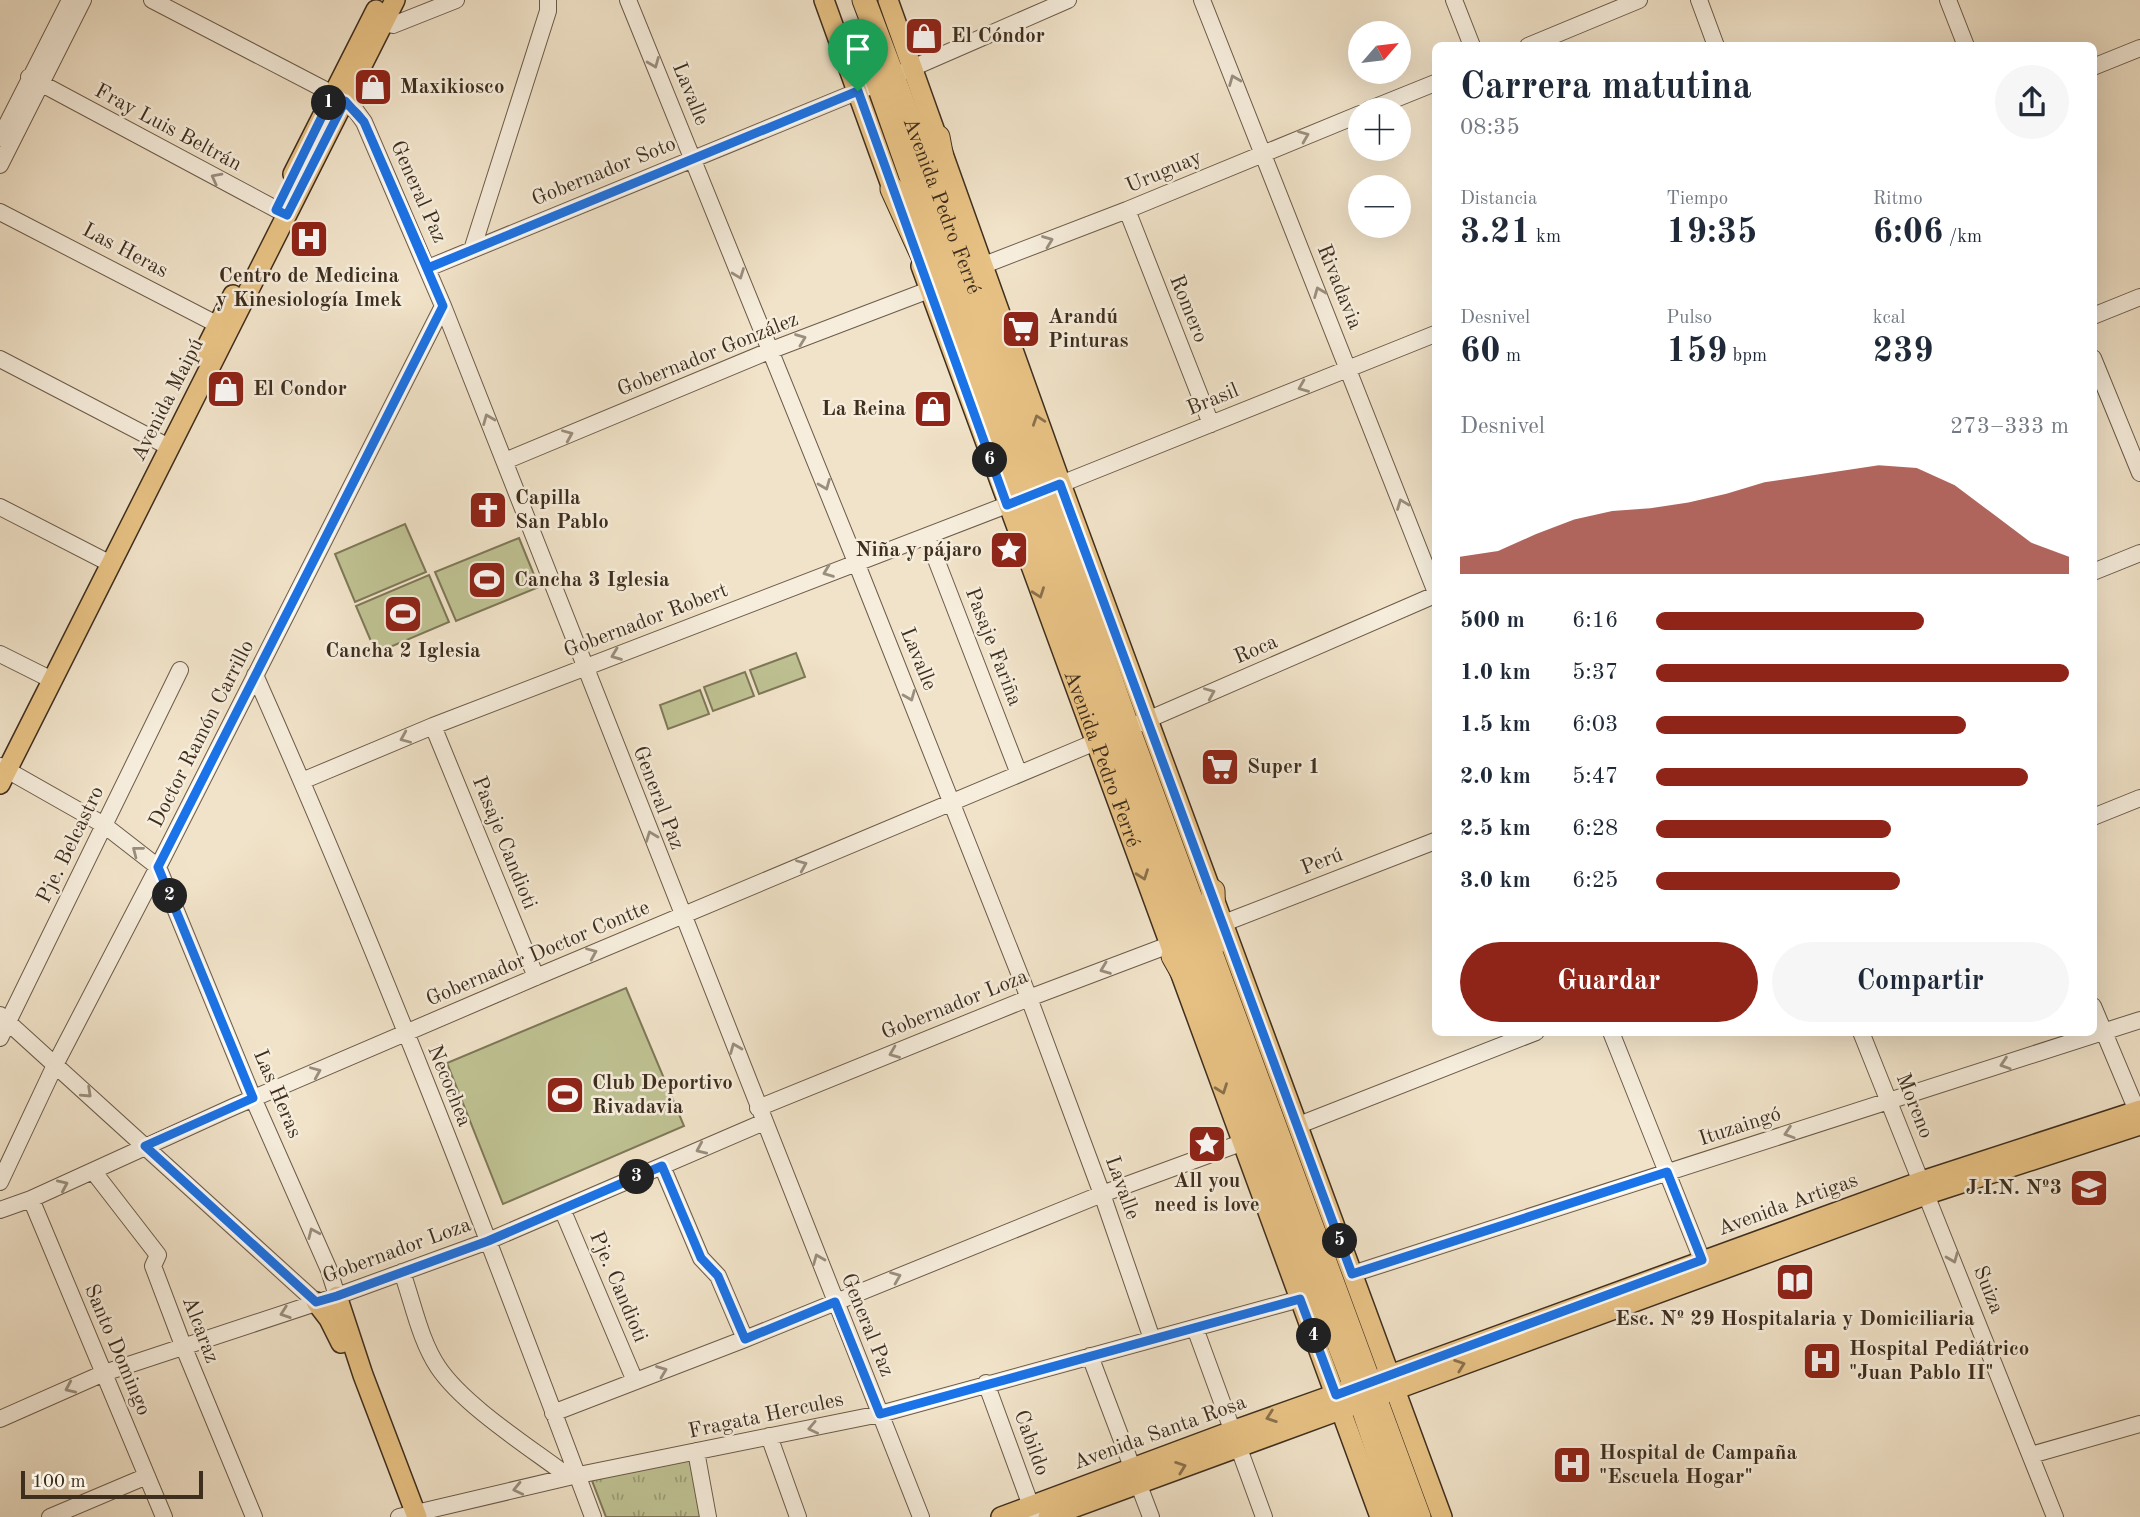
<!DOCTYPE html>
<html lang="es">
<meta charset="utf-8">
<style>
body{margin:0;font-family:"Old Standard TT",serif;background:#f6f6f7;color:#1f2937;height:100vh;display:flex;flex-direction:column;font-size:26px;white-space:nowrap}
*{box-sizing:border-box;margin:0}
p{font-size:23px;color:#747a83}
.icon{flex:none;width:38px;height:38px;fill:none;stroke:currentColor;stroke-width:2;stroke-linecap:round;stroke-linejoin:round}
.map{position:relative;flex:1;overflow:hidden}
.details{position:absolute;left:1432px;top:42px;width:665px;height:994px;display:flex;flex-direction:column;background:#fff;border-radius:10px;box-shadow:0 7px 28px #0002}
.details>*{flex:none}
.needle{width:46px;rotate:62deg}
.tools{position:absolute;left:1348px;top:21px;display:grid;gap:14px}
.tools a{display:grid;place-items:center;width:63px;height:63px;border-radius:50%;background:#fff;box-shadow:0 7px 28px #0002;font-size:35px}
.scale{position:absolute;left:21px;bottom:18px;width:182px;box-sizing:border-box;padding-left:7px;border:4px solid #3e2e1e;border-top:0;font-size:19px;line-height:24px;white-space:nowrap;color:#3e2e1e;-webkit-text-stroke:5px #f6eddc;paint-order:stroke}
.pin{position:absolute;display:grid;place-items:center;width:60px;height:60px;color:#fff;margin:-72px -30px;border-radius:50% 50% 50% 0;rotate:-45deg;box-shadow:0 0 7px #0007}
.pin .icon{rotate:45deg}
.km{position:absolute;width:35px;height:35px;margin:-18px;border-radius:50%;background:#222;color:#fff;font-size:19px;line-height:35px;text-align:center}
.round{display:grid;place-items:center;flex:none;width:74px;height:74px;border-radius:37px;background:#f6f6f7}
.overview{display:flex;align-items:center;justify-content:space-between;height:119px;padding:0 28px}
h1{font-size:38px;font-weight:700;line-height:52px}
.figures{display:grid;grid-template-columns:repeat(3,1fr);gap:10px;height:119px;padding:7px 28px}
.figures div{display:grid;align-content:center}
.figures b{font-size:35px;font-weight:700}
.figures small{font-size:19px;font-weight:400}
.figures p{font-size:19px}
.chart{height:196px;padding:14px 28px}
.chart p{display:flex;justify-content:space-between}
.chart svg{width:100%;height:126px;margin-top:7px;fill:#8f2418;opacity:.7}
.cta{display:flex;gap:14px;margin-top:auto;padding:14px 28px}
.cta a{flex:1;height:80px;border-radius:42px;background:#8f2418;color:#fff;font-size:28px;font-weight:700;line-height:80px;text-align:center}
.cta a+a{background:#f6f6f7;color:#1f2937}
ul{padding:0 28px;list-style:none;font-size:23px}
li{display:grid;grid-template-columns:112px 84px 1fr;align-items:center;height:52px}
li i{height:18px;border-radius:9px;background:#8f2418}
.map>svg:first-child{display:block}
.park{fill:url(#park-tufts);stroke:#7e7858;stroke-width:2}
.pitch{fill:#bfc293;stroke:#7e7858;stroke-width:2}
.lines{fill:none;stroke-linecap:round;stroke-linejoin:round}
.minor-casing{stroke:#6b5b49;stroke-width:18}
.major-casing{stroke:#3e2e1e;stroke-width:22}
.highway-casing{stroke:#3e2e1e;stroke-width:25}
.minor{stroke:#f6eddc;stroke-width:16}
.major{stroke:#e8c284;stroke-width:19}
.highway{stroke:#e8c284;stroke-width:23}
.oneway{stroke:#9a8e7d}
.oneway2{stroke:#8a714c}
.route-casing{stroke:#fff;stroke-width:14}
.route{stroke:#1a73e8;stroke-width:9}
.labels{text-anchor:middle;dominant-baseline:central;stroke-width:5;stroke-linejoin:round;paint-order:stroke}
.poi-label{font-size:21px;font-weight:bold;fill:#3e2e1e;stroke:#f6eddc;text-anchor:start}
.street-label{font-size:21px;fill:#3e2e1e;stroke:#f6eddc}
</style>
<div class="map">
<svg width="2140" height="1517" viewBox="0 0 2140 1517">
<defs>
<pattern id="park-tufts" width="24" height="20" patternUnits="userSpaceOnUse" patternTransform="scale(1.75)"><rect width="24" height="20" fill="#bfc293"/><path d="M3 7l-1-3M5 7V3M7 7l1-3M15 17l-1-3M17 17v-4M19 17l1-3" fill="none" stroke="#9d9e77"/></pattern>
</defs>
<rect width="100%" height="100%" fill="#f1e3c9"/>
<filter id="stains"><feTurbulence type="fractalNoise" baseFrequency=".00286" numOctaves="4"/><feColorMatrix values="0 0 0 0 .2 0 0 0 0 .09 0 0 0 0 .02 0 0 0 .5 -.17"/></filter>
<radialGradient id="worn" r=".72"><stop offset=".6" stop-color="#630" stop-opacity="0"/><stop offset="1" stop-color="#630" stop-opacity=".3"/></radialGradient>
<path class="park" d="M689,1457L702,1517H606L591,1478Z"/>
<path class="pitch" d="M405,524L426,572L355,602L335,554Z
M519,538L539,587L456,621L435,572Z
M429,575L449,622L376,653L356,606Z
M796,653L805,677L759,694L750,670Z
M745,672L754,696L713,711L704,687Z
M700,690L709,714L668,729L660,705Z
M626,988L684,1126L503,1204L447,1063Z"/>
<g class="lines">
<g class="minor-casing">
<path id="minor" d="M152,0L333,94L356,111L364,122L443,306L921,1517
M628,0L856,562L1029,998L1102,1194L1152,1339
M1202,0L1435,590
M1454,0L1472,46
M1699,0L1716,46
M1948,0L1966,46
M373,21L393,25L456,0
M1528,46L1639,0
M2093,67L2140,48
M903,72L1068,0
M29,77L287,215
M1368,110L1435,83
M0,138L70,0
M0,165L83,0
M1127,210L1211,424
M0,212L228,330
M472,250L548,11V0
M984,265L1127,210L1360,114
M428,268L866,88
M2093,316L2140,297
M2093,358L2140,473
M0,359L169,447
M505,461L769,351L929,290
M1051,488L1435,334
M0,507L111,564
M927,536L1019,774
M2093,572L2140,553
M0,654L52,680
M255,675C378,951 487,1234 593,1517
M1138,724L1435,595
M433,726L536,977
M0,766L104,825L158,867L253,1098L329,1270L337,1296
M302,781L433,726L1020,500
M2093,817L2140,798
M1224,923L1435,841
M2093,1006L2140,1118
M0,1015L316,1302
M1611,1032L1702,1260
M1861,1032L2055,1517
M0,1038L180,670
M758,1108L1029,998L1169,945
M1299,1125L1536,1032
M662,1166L701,1258L718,1276L745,1339
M93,1171L158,1255L153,1266L184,1348L254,1517
M0,1182L56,1063L158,867L443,306
M31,1199L164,1517
M562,1209L635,1381
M0,1210L31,1199L233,1107L536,977L1105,738
M402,1272C413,1303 420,1340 438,1367C464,1406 531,1448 569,1477
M1352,1274L2140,1020
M1195,1328L1264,1517
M1090,1356L1151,1517
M986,1383L1035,1517
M553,1413L745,1339L1102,1194L1241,1143
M0,1419L104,1373L337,1296L488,1241L764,1122
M769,1436L798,1517
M696,1451L708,1517
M2031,1455L2140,1424
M50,1517L147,1476
M399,1517L569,1477L880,1414L1300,1299"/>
</g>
<g class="major-casing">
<g id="major">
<path d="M824,0L897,202"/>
<path d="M888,0L1061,484L1442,1517"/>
<path d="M293,174L376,10"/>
<path id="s1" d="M921,266L1380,1517"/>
<path d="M202,356L233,295"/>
<path d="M0,784L395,0"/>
<path d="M337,1296L363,1375L417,1517"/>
<path d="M316,1302L329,1319L341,1343"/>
<path d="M1379,1379L1922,1181L2140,1110"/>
<path d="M1386,1393L1928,1194L2140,1125"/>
<path d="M1001,1517L1232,1431L1347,1390"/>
<path d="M1048,1517L1351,1406"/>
</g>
</g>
<g class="highway-casing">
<g id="highway">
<path id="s2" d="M864,0L974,291L1128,728L1419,1517"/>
<path d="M873,69L988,394L1262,1142L1361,1402L1400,1517"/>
<path d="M938,137L948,190"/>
<path d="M892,189L933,279"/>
<path d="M1213,891L1214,922L1221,940"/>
<path d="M1173,956L1199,1002"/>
</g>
</g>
<use href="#minor" class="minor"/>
<use href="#major" class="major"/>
<use href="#highway" class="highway"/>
</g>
<defs><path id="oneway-chevron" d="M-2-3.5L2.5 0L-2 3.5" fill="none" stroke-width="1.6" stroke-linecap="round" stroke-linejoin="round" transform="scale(1.75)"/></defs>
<g class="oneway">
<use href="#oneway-chevron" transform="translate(654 63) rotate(68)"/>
<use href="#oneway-chevron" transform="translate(1234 80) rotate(-112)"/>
<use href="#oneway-chevron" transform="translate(1304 136) rotate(-22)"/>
<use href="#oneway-chevron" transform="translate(216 178) rotate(-152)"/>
<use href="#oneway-chevron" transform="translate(1048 241) rotate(-21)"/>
<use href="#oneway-chevron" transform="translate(739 274) rotate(69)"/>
<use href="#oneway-chevron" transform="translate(1319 292) rotate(-112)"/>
<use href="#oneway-chevron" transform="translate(801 339) rotate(-21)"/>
<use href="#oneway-chevron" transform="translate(1303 387) rotate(158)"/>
<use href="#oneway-chevron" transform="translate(488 419) rotate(-112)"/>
<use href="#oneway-chevron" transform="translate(568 435) rotate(-23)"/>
<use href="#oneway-chevron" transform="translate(825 485) rotate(68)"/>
<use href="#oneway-chevron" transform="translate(1402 504) rotate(-111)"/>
<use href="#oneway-chevron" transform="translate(828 572) rotate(159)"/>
<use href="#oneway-chevron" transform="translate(616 655) rotate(159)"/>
<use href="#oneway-chevron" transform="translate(1210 693) rotate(-23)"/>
<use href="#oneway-chevron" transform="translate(910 696) rotate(68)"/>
<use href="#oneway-chevron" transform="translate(405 738) rotate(157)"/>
<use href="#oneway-chevron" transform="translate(651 836) rotate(-111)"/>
<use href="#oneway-chevron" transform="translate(137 851) rotate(-142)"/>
<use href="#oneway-chevron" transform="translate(802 865) rotate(-23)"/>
<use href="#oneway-chevron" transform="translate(592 953) rotate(-23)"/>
<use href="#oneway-chevron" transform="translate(1105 969) rotate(159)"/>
<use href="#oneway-chevron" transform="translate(735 1048) rotate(-112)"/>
<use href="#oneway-chevron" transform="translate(894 1053) rotate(158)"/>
<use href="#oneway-chevron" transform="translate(2005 1064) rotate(162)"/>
<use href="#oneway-chevron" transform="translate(316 1072) rotate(-23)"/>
<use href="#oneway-chevron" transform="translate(87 1093) rotate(43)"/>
<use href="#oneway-chevron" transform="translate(1789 1133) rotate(162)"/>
<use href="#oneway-chevron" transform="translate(701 1149) rotate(156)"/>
<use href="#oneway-chevron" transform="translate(63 1185) rotate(-24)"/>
<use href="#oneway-chevron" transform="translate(313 1233) rotate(-114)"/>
<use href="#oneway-chevron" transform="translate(1953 1258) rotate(68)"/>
<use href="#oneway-chevron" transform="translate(818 1259) rotate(-112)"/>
<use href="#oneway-chevron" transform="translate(896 1277) rotate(-22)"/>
<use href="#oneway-chevron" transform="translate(285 1313) rotate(161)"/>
<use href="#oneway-chevron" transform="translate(662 1371) rotate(-21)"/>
<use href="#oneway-chevron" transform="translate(70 1388) rotate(156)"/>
<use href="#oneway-chevron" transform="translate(813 1428) rotate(168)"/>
<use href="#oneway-chevron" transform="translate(518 1489) rotate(167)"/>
</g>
<g class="oneway2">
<use href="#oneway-chevron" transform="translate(1038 420) rotate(-109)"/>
<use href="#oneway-chevron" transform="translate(1039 593) rotate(70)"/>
<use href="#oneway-chevron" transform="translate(1143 875) rotate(70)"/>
<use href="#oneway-chevron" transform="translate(1222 1089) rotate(70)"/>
<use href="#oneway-chevron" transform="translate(1460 1365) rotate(-20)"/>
<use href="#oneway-chevron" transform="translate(1271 1417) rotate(161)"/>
<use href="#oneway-chevron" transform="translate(1181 1467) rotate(-20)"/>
</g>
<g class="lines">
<g class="route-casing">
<path id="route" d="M858,91L428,268L364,122L345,101L287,215L276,210L333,94C346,102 355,110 364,122L443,306L158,867L253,1098L145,1146L316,1302L337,1296L488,1241L662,1166L701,1258L718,1276L745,1339L835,1302L880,1414L1300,1299L1336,1395L1702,1260L1667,1172L1352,1274L1060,484L1007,505L858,91"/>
</g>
<use href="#route" class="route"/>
</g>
<defs>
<g id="shop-square" transform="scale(2.0125)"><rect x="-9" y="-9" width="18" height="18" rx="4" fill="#8f2418" stroke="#f6eddc"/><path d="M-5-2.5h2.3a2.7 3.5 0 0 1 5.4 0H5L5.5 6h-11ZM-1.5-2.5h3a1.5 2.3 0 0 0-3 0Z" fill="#fff"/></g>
<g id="hospital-square" transform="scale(2.0125)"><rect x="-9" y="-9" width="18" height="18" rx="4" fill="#8f2418" stroke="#f6eddc"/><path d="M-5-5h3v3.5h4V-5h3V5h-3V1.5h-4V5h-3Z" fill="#fff"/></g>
<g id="supermarket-square" transform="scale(2.0125)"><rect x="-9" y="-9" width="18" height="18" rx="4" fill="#8f2418" stroke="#f6eddc"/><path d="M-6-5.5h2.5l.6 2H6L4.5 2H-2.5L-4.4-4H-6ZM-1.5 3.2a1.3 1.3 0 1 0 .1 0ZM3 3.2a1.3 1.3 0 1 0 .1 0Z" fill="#fff"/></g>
<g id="church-square" transform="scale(2.0125)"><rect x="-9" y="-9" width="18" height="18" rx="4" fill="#8f2418" stroke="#f6eddc"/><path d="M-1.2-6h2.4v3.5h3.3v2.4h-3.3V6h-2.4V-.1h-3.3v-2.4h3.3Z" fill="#fff"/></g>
<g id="sight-square" transform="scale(2.0125)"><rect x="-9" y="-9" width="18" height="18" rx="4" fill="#8f2418" stroke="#f6eddc"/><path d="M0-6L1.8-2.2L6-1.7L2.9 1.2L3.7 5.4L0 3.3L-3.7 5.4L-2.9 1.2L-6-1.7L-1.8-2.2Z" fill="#fff"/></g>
<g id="stadium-square" transform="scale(2.0125)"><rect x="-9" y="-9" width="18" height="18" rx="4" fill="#8f2418" stroke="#f6eddc"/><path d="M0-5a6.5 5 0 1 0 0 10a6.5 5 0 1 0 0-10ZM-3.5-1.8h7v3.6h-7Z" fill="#fff"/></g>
<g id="school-square" transform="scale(2.0125)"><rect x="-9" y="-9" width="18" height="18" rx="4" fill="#8f2418" stroke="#f6eddc"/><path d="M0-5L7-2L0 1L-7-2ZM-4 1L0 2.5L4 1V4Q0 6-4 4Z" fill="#fff"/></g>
<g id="library-square" transform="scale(2.0125)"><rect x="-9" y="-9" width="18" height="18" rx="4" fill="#8f2418" stroke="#f6eddc"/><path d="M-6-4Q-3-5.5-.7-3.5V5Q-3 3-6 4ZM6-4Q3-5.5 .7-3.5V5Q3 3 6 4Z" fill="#fff"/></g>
</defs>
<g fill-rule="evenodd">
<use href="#shop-square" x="924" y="36"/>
<use href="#shop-square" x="373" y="87"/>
<use href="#hospital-square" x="309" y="239"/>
<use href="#supermarket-square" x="1021" y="329"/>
<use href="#shop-square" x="226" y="389"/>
<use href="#shop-square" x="933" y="409"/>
<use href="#church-square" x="488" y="510"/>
<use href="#sight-square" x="1009" y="550"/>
<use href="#stadium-square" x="487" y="580"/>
<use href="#stadium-square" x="403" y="614"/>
<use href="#supermarket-square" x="1220" y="767"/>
<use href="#stadium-square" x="565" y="1095"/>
<use href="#sight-square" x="1207" y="1144"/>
<use href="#school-square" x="2089" y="1188"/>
<use href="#library-square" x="1795" y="1282"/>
<use href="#hospital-square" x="1822" y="1361"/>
<use href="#hospital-square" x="1572" y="1465"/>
</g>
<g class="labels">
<g class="poi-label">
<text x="951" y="36">El Cóndor</text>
<text x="400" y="87">Maxikiosco</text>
<text x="309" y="276" text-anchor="middle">Centro de Medicina<tspan x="309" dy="24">y Kinesiología Imek</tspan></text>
<text x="1048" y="317">Arandú<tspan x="1048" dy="24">Pinturas</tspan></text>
<text x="253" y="389">El Condor</text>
<text x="906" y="409" text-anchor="end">La Reina</text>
<text x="515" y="498">Capilla<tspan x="515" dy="24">San Pablo</tspan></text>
<text x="982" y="550" text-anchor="end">Niña y pájaro</text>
<text x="514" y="580">Cancha 3 Iglesia</text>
<text x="403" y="651" text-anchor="middle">Cancha 2 Iglesia</text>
<text x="1247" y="767">Super 1</text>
<text x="592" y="1083">Club Deportivo<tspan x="592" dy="24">Rivadavia</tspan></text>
<text x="1207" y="1181" text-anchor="middle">All you<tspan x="1207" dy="24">need is love</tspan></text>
<text x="2062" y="1188" text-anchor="end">J.I.N. Nº3</text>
<text x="1795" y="1319" text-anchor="middle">Esc. Nº 29 Hospitalaria y Domiciliaria</text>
<text x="1849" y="1349">Hospital Pediátrico<tspan x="1849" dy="24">"Juan Pablo II"</tspan></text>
<text x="1599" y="1453">Hospital de Campaña<tspan x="1599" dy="24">"Escuela Hogar"</tspan></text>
</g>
<g class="street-label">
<text transform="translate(690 94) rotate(68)">Lavalle</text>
<text transform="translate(168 128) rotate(28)">Fray Luis Beltrán</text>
<text transform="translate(604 172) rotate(-22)">Gobernador Soto</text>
<text transform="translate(1164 172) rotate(-23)">Uruguay</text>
<text transform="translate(418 192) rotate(66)">General Paz</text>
<text stroke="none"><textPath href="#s2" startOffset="220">Avenida Pedro Ferré</textPath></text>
<text transform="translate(125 251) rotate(28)">Las Heras</text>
<text transform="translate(1339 287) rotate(68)">Rivadavia</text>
<text transform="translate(1188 309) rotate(68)">Romero</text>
<text transform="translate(708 355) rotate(-22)">Gobernador González</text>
<text transform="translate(168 400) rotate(-63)">Avenida Maipú</text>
<text transform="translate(1213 400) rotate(-22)">Brasil</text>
<text transform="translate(646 621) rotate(-21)">Gobernador Robert</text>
<text transform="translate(993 647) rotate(69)">Pasaje Fariña</text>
<text transform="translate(1256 650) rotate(-23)">Roca</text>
<text transform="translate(918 659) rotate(68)">Lavalle</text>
<text transform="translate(202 734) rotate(-63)">Doctor Ramón Carrillo</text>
<text stroke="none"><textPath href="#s1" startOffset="525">Avenida Pedro Ferré</textPath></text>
<text transform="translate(658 798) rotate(69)">General Paz</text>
<text transform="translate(504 843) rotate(68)">Pasaje Candioti</text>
<text transform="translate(71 845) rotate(-64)">Pje. Belcastro</text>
<text transform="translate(1322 862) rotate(-21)">Perú</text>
<text transform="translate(538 954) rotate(-23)">Gobernador Doctor Contte</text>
<text transform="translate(955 1005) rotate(-22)">Gobernador Loza</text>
<text transform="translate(449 1086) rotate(68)">Necochea</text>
<text transform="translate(277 1094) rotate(67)">Las Heras</text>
<text transform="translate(1914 1106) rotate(68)">Moreno</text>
<text transform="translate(1740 1127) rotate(-18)">Ituzaingó</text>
<text transform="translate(1122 1188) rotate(70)">Lavalle</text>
<text transform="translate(1788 1205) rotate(-20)">Avenida Artigas</text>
<text transform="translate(397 1251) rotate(-20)">Gobernador Loza</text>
<text transform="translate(618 1287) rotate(67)">Pje. Candioti</text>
<text transform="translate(1988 1290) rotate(68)">Suiza</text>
<text transform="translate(867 1325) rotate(68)">General Paz</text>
<text transform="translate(200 1330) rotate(69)">Alcaraz</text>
<text transform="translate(117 1350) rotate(67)">Santo Domingo</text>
<text transform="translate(766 1416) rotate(-12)">Fragata Hercules</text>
<text transform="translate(1160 1433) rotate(-20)">Avenida Santa Rosa</text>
<text transform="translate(1031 1443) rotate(70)">Cabildo</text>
</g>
</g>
<rect width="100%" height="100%" filter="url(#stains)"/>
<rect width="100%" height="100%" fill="url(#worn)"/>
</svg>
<div class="tools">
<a><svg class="needle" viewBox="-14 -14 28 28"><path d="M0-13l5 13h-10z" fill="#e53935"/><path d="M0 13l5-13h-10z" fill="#747a83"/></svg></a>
<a>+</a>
<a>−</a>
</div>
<div class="scale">100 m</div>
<div class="pin" style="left:858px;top:91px;background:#1e9e55"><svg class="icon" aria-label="arrive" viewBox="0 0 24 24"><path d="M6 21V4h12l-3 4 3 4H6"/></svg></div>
<b class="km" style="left:329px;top:103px">1</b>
<b class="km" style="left:170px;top:896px">2</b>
<b class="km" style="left:637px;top:1177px">3</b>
<b class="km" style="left:1314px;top:1336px">4</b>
<b class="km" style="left:1340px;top:1241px">5</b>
<b class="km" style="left:990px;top:460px">6</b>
<section class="details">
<div class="overview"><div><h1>Carrera matutina</h1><p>08:35</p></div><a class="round"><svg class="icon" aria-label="share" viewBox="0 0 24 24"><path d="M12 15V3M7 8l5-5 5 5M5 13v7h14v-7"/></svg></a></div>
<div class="figures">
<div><p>Distancia</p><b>3.21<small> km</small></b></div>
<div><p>Tiempo</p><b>19:35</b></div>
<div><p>Ritmo</p><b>6:06<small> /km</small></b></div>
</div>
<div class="figures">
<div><p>Desnivel</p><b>60<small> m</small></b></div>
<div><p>Pulso</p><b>159<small> bpm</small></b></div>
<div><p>kcal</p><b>239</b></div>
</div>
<div class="chart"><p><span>Desnivel</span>273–333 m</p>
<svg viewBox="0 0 160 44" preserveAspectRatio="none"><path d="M0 44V38L10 36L20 30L30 25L40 22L50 21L60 19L70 16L80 12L90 10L100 8L110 6L120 7L130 13L140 23L150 33L160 38V44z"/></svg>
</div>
<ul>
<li><b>500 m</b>6:16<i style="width:65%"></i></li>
<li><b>1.0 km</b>5:37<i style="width:100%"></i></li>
<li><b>1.5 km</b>6:03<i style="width:75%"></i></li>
<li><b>2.0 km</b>5:47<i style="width:90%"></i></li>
<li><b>2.5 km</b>6:28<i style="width:57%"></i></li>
<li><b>3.0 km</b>6:25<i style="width:59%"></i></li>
</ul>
<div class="cta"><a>Guardar</a><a>Compartir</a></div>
</section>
</div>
